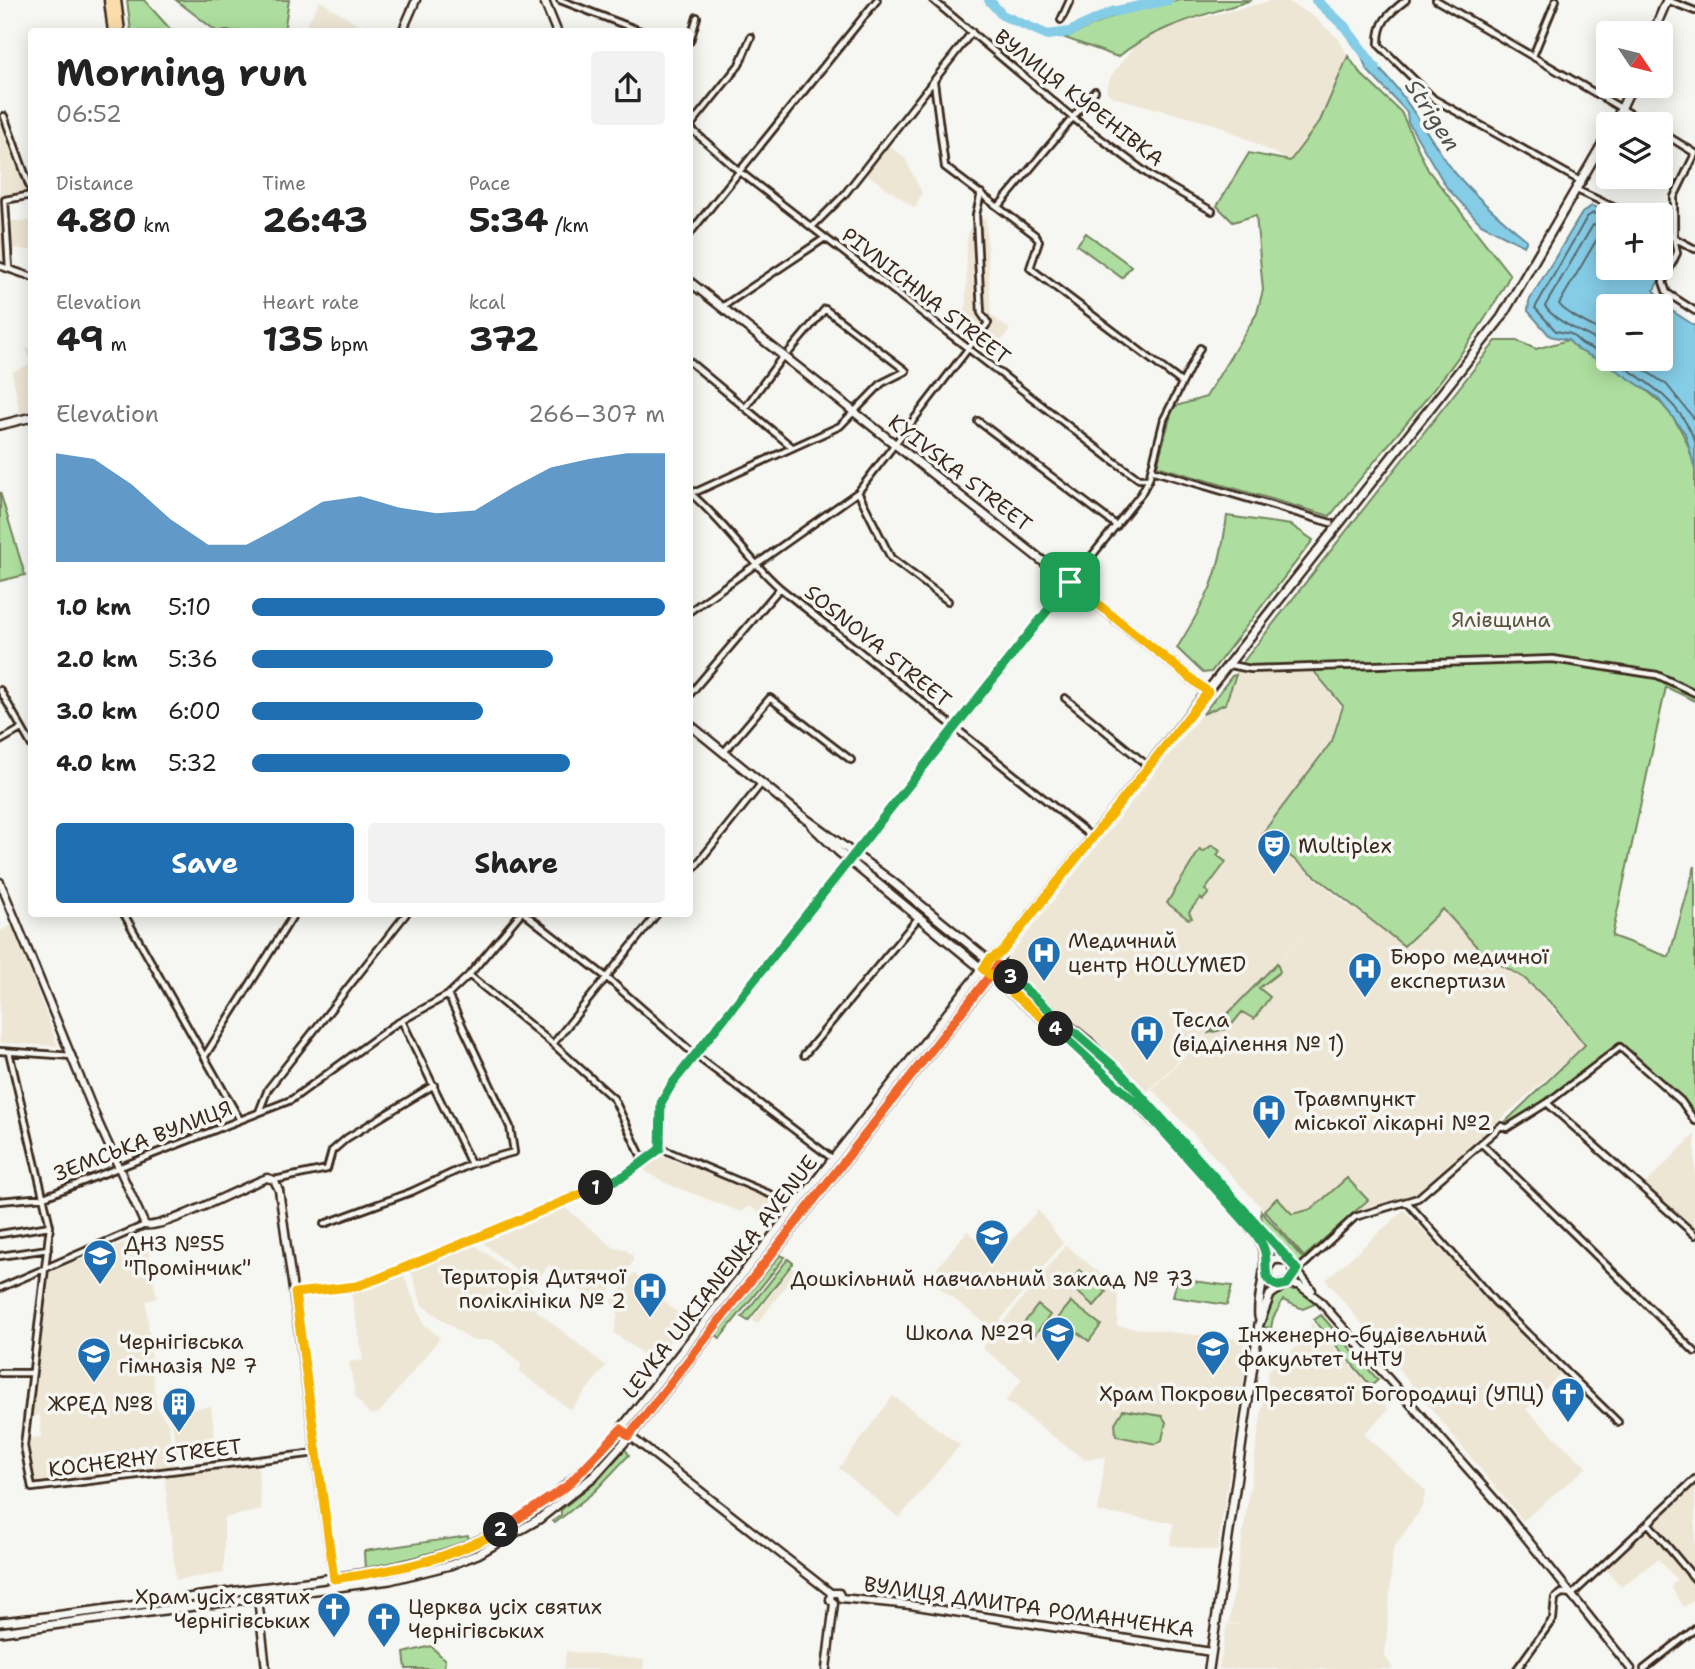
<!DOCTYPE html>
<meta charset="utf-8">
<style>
body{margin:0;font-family:"Shantell Sans",sans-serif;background:#f2f2f2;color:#222;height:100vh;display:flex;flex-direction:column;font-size:26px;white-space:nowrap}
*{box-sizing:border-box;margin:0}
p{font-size:23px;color:#767676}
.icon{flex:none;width:38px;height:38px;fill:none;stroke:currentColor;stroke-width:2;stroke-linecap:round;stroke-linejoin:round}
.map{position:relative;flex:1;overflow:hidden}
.sheet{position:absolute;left:28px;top:28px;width:665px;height:889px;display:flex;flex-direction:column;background:#fff;border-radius:7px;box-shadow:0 4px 18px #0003}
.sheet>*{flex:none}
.needle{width:46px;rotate:125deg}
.controls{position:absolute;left:1596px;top:21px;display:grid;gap:14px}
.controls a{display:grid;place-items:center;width:77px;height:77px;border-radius:7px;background:#fff;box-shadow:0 4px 18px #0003;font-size:35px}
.pin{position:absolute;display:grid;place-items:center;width:60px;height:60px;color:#fff;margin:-30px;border-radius:14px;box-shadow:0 4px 10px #0006}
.km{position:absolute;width:35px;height:35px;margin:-18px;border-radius:50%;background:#222;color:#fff;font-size:19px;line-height:35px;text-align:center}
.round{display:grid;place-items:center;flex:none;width:74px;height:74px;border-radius:7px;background:#f2f2f2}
.overview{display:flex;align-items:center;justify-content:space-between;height:119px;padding:0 28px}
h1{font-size:38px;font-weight:700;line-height:52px}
.figures{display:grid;grid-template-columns:repeat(3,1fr);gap:10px;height:119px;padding:7px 28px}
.figures div{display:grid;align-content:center}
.figures b{font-size:35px;font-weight:700}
.figures small{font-size:19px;font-weight:400}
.figures p{font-size:19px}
.chart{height:196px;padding:14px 28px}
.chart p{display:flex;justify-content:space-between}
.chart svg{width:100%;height:126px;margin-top:7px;fill:#1f6fb2;opacity:.7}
.primary-button{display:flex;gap:14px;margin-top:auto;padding:14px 28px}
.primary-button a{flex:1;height:80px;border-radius:7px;background:#1f6fb2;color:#fff;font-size:28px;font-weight:700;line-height:80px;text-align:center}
.primary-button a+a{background:#f2f2f2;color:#222}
ul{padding:0 28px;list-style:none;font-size:23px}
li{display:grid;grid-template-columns:112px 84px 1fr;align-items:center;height:52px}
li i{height:18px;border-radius:9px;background:#1f6fb2}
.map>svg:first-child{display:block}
.built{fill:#eee6d5}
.green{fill:#adde9f;stroke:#74845e;stroke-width:2}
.water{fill:#85cce6;stroke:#678b96;stroke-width:2;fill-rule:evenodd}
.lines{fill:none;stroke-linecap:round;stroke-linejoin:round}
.shore{stroke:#596b6e;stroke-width:2}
.river{stroke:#85cce6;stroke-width:10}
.minor-casing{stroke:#3b2a1e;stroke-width:10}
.tertiary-casing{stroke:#3b2a1e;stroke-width:11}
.secondary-casing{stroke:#3b2a1e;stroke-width:12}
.primary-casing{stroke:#3b2a1e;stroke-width:13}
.minor{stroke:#f6f6f2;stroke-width:4.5}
.tertiary{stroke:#f6f6f2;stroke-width:6}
.secondary{stroke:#f6f6f2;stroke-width:7}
.primary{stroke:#faddab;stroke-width:8}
.split-1-casing{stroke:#fff;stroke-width:14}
.split-2-casing{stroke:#fff;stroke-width:14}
.split-3-casing{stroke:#fff;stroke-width:14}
.split-4-casing{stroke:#fff;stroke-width:14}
.split-5-casing{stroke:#fff;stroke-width:14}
.split-1{stroke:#22a559;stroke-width:9}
.split-2{stroke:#f5b400;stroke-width:9}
.split-3{stroke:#f0652b;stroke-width:9}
.split-4{stroke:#22a559;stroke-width:9}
.split-5{stroke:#f5b400;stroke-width:9}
.labels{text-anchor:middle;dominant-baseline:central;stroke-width:7;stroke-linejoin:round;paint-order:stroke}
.street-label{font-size:21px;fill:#3b2a1e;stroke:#f6f6f2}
.park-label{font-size:21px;fill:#58573e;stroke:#f6f6f2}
.poi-label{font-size:21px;fill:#3b2a1e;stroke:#f6f6f2;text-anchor:start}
.water-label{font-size:23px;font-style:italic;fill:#4e5250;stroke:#f6f6f2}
</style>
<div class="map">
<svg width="1695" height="1669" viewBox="0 0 1695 1669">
<rect width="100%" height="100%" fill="#f6f6f2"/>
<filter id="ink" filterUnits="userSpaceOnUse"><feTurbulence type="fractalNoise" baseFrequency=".0143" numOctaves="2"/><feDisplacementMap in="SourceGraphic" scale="14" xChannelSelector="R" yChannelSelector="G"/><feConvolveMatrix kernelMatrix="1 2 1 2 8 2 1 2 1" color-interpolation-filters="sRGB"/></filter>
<g filter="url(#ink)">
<path class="built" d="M1274,0H1285L1313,16L1338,38L1348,56L1320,121L1290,161L1221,126L1113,97L1106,91L1111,76L1139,39L1170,26Z
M320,1L369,31H303Z
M0,116L29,193L8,204V216H2L5,262L0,260Z
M887,144L905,158L922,193L915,208L865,173Z
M974,218L986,219L991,315L1010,330L993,351L957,323L966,306L967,238Z
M8,221H31V250L10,248Z
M31,347V415L21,418L12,372L31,364L26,349Z
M1311,670L1341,707L1331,740L1261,834L1340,899L1404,945L1443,909L1484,955L1524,977L1585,1045L1415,1194L1366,1208L1304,1254L1152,1089L1329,911L1147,1092L1089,1037L1001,966L1236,671Z
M13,925L58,1046L0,1043V931Z
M1695,1134V1232L1644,1185Z
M658,1154L753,1192L794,1204L776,1227L750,1206L741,1212L665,1183L644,1170Z
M562,1205L614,1248L626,1250L633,1256V1262L599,1305L549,1265L534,1285L480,1240Z
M1038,1210L1063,1243L993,1329L928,1279L967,1231L998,1256Z
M1404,1210L1560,1374L1526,1410L1587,1467L1523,1521L1326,1280Z
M145,1234L157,1298L146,1301L156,1406L169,1425L173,1465L34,1486L29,1439L41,1437L40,1415L29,1416L48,1273Z
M473,1243L533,1290L532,1307L606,1366L571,1410L520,1372L521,1363L493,1340H471L422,1305L410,1269Z
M1066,1245L1118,1288L1117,1326L1250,1341L1217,1551L1170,1545L1173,1523L1098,1512L1105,1457L1085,1460L1006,1401L1022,1379L982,1348Z
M792,1267L797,1271L757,1324L752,1320Z
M634,1273L686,1321L653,1361L614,1333L618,1314L611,1302Z
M403,1274L424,1324L440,1338L379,1413L370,1415L356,1398L349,1362L363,1360L351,1291Z
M1311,1322L1389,1409L1364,1434L1426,1491L1422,1507L1393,1549L1385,1656L1393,1669H1219L1227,1624L1239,1625L1229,1623L1268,1371L1311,1335Z
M893,1396L960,1445L899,1518L839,1468Z
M211,1406L217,1452L177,1458L171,1413Z
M254,1463L258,1469L261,1510L224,1518V1573L176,1580L164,1474Z
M1695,1481V1599L1684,1607L1671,1587L1676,1579L1658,1559L1621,1587L1604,1566Z
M566,1651L644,1660L643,1669H564Z"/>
<path class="green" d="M127,0H144L172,31H131Z
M176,0H289L284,31H216Z
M1181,0H1252C1206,15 1156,25 1118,57L1065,38L1118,14Z
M1348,56L1361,74L1401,112L1428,170L1510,275C1469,357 1388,442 1330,516L1157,466L1173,407L1206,397L1257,313L1263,290L1256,215L1233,222L1217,206L1249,153L1290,161L1320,121Z
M1086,233L1131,266L1122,278L1077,245Z
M1568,340C1579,350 1591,354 1604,362C1651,390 1683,413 1695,469V701L1666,687L1612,936L1669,957L1695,866V1114L1688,1104L1617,1046C1593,1064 1530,1121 1503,1124L1585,1045L1555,1007L1524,978L1484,955L1443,909L1404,946L1262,834L1332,741L1343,706L1308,664L1246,667L1243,662L1496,341H1517L1536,349Z
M0,492L25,575L0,581Z
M1227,516L1291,525L1313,540L1211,672L1203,673L1177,648C1209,596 1219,578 1227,516Z
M1236,675L1225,704L1203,714L1232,676Z
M1212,845L1220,851L1217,855L1226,862L1205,890L1209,893L1203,900L1200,898L1189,912L1192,918L1188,919L1167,903L1200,849L1203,852Z
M1277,963L1280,972L1259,988L1270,997L1254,1019L1242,1012L1229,1028L1209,1033Z
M1347,1178L1368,1200L1304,1257L1264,1210L1277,1198L1292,1214L1312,1209Z
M1261,1211L1305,1261L1297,1263L1262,1226Z
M780,1255L785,1257L720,1338L715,1334Z
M788,1259L793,1263L748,1321L742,1317Z
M1080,1270L1106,1292L1094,1306L1068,1284Z
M1177,1279L1232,1286L1227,1305L1173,1297Z
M1286,1288L1301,1289L1317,1303L1303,1309L1283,1300L1273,1318L1271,1328L1263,1327L1272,1297Z
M1071,1302L1101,1325L1089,1341L1058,1318Z
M1038,1305L1050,1315L1033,1337L1020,1328Z
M1321,1315L1378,1380L1371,1386L1314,1320Z
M1123,1410L1162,1416L1166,1422L1162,1440L1156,1444L1116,1436L1115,1423Z
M625,1449L629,1455L595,1491L555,1523L553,1521L561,1515V1510L601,1477Z
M468,1536L470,1542L415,1561L365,1570L364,1551Z
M431,1646L445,1660L444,1669H406L404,1653Z"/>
<path class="water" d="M1362,57C1395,71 1431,144 1456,174C1477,198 1502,220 1527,240L1524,246L1481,224L1447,188L1408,122L1407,112L1367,70Z
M1592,206L1614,215H1608V268H1661V240L1668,250V261L1654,290L1663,305L1695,326V469L1685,433L1657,397L1607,364L1578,350L1568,340L1550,336L1528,311L1529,301L1582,213ZM1608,306H1661V359H1608Z"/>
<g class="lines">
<path class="shore" d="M1608,220L1593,213L1587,217L1535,308L1556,331L1571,334L1582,344L1608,356
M1608,230L1593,225L1545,306C1554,322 1591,336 1608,346
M1608,241L1597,239L1559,304C1567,315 1594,327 1608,334
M1612,359C1646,381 1680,401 1695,441
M1628,359L1667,385L1695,420"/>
<path class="river" d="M989,0L1002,15L1048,35L1069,32L1112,12L1168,0
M1316,0L1345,27L1376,69"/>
<g class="minor-casing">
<path id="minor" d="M560,0L643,32
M933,0L1073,118L1152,177L1212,211
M1406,0C1388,14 1378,22 1379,45L1434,99L1582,182
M1436,0L1648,124
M1667,0L1695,11
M1061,20L1070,0
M690,41L697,17
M1533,56L1556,0
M934,82L945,167L1035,235L1039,241L1030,268L1181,382
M4,116L32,193
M690,126L739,65L751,37
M690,128L739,171L1111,459L1139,479H1149
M1661,132L1695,153
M1695,154L1674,197V238L1677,253L1663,282L1667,293L1695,311
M1577,190L1630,215
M999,206L1095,91
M813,226L844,195L972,32
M1661,231L1695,249
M690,233L877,0
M0,266L32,277
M9,269L5,200L32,195
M722,307L825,238
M789,352L825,309L905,370
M690,362L792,447
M745,408L783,356
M978,421L1117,526
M1151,470L1331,523
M690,492L698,491L840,426L882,383L906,371
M858,492L891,558L948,601
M690,493C724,521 747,559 780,588L1092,837
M690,611L858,492L988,323L981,313L976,215L981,193
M1230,665L1251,669L1553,659L1657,675L1695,693
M0,690L32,746
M690,694L780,588
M1065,698L1148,766
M0,741L21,729
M724,752L770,698L851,760
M856,853L1141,494L1149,479L1164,419L1200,348
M690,873L761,784
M124,914L240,1120
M525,914L606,977L694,1054L833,1159
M469,975L553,1044L614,1099L644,1162
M402,1021L471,1164
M553,1044L657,914
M0,1051L72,1056
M9,1052L50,1226L24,1446L32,1488L316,1453
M804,1055L919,917
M205,1056L294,914
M1547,1103L1695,1235
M259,1112L268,1089L406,914
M1481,1143L1695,1352
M274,1180L327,1169L332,1151L347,1138L434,1085
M0,1201L44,1197L291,1100L394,1025L448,995L469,975L520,914
M1407,1202L1495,1302L1618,1422
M798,1206L660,1148L661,1103L672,1085L850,861
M324,1224L411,1192L471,1164L514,1152L510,1127L448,995
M0,1234L50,1226
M0,1256L48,1249
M1297,1271L1355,1217L1418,1198L1501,1126L1507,1128L1547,1103L1620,1047L1681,1101L1695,1121
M0,1288L145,1225
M295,1293L357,1286L377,1279L624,1176L660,1148
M0,1373H32
M1648,1523L1695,1579
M1517,1669L1553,1619L1555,1598L1562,1593L1573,1594L1580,1587L1695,1479
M1644,1669L1695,1629"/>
</g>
<g class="tertiary-casing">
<path id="tertiary" d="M402,32L416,0
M0,882L99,1124L145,1225C163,1230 243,1186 267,1178L274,1180L279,1190L335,1589
M1293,1266L1312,1290
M1285,1285H1299L1319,1300L1503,1509L1631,1669
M621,1429L831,1593H839L841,1598
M257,1589L266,1669
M841,1598L910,1605L1211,1652
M826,1669L834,1603L830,1600L831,1593"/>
</g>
<g class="secondary-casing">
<path id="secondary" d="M544,0L557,32
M1653,33L1667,0
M1614,124L1632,86
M690,282L1208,692
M0,425L32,417
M690,725L803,817
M802,816L890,880L1089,1042L1293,1266V1278L1270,1295L1259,1324L1209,1669
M812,826L838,851L1099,1065L1179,1147L1255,1233C1276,1261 1256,1286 1259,1317
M1282,1286L1270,1283L1266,1270L1274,1259L1287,1260
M0,1622C79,1614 158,1602 237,1591C397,1569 499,1567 614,1438L990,959L1002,952
M0,1632L390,1580L450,1565L478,1554L539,1519L594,1476L630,1436L981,988L998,965L1002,952L1501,318L1608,134"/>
</g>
<g class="primary-casing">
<path id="primary" d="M109,0L113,32
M116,0L120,32"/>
</g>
<use href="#minor" class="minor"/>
<use href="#tertiary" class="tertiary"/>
<use href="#secondary" class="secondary"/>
<use href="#primary" class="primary"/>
</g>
</g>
<g class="lines" filter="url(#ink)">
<g class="split-1-casing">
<path id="split-1" d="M596,1188L624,1176L660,1149L661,1103L672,1084L1070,582"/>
</g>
<g class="split-2-casing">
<path id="split-2" d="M501,1530C449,1560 393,1571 334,1579L295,1293L357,1286L377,1279L596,1188"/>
</g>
<g class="split-3-casing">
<path id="split-3" d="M501,1530L567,1486L621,1429L629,1436L998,965L1011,977"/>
</g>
<g class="split-4-casing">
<path id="split-4" d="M1011,977L1118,1070L1282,1252L1297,1270L1287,1284L1279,1286C1261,1281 1268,1267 1265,1253C1264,1245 1259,1239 1255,1233L1148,1114L1056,1029"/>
</g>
<g class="split-5-casing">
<path id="split-5" d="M1056,1029L983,969L990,959L1002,952L1208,692L1070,582"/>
</g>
<use href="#split-1" class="split-1"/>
<use href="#split-2" class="split-2"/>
<use href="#split-3" class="split-3"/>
<use href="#split-4" class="split-4"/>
<use href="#split-5" class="split-5"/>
</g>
<defs>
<g id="theatre-pin" transform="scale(1.75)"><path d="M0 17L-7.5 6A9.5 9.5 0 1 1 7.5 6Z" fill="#1f6fb2" stroke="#f6f6f2"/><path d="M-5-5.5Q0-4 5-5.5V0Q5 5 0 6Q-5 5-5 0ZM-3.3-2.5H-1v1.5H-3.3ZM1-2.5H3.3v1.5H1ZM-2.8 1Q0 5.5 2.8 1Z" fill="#fff"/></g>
<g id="hospital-pin" transform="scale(1.75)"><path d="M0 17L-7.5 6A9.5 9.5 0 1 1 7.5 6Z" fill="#1f6fb2" stroke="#f6f6f2"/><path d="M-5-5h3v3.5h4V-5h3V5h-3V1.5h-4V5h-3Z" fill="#fff"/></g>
<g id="school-pin" transform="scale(1.75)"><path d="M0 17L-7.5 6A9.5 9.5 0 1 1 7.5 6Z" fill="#1f6fb2" stroke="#f6f6f2"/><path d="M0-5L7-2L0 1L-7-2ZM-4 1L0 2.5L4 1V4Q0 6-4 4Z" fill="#fff"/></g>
<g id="university-pin" transform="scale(1.75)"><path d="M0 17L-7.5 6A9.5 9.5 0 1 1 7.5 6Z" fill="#1f6fb2" stroke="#f6f6f2"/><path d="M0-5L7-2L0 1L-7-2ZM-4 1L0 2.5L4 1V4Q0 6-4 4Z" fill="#fff"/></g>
<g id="church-pin" transform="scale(1.75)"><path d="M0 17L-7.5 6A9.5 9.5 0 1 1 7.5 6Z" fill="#1f6fb2" stroke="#f6f6f2"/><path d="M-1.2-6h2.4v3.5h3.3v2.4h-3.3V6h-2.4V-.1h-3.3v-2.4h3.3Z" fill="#fff"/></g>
<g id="building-pin" transform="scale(1.75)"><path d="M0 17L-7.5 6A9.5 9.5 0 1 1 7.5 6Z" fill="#1f6fb2" stroke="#f6f6f2"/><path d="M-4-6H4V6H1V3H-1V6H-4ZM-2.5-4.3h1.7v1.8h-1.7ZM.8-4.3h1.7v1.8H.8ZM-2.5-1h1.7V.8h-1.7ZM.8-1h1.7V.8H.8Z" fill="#fff"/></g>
</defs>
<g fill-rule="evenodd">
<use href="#theatre-pin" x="1274" y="846"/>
<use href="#hospital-pin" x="1044" y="953"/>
<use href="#hospital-pin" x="1365" y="969"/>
<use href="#hospital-pin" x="1147" y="1032"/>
<use href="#hospital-pin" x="1269" y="1111"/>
<use href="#school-pin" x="992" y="1236"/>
<use href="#school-pin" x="100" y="1256"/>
<use href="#hospital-pin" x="650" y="1289"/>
<use href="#school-pin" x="1058" y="1333"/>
<use href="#university-pin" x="1213" y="1347"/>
<use href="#school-pin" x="94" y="1354"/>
<use href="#church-pin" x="1568" y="1394"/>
<use href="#building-pin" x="179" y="1404"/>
<use href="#church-pin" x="334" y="1609"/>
<use href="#church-pin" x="384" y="1619"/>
</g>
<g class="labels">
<g class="street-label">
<text transform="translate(1079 98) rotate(38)">ВУЛИЦЯ КУРЕНІВКА</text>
<text transform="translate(926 296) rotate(38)">PIVNICHNA STREET</text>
<text transform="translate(960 473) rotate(38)">KYIVSKA STREET</text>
<text transform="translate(878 646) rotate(39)">SOSNOVA STREET</text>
<text transform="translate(143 1141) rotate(-21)">ЗЕМСЬКА ВУЛИЦЯ</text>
<text transform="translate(720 1277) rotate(-52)">LEVKA LUKIANENKA AVENUE</text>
<text transform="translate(145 1458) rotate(-7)">KOCHERHY STREET</text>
<text transform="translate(1029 1607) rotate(8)">ВУЛИЦЯ ДМИТРА РОМАНЧЕНКА</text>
</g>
<g class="park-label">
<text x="1501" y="620">Ялівщина</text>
</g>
<g class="poi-label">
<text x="1298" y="846">Multiplex</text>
<text x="1068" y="941">Медичний<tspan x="1068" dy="24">центр HOLLYMED</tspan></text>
<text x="1390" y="957">Бюро медичної<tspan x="1390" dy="24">експертизи</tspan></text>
<text x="1172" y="1020">Тесла<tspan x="1172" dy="24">(відділення № 1)</tspan></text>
<text x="1294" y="1099">Травмпункт<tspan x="1294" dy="24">міської лікарні №2</tspan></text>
<text x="124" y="1244">ДНЗ №55<tspan x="124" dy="24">"Промінчик"</tspan></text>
<text x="626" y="1277" text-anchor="end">Територія Дитячої<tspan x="626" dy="24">поліклініки № 2</tspan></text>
<text x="992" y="1279" text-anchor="middle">Дошкільний навчальний заклад № 73</text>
<text x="1034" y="1333" text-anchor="end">Школа №29</text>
<text x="1238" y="1335">Інженерно-будівельний<tspan x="1238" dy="24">факультет ЧНТУ</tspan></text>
<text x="119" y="1342">Чернігівська<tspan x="119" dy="24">гімназія № 7</tspan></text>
<text x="1544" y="1394" text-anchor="end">Храм Покрови Пресвятої Богородиці (УПЦ)</text>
<text x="154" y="1404" text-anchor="end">ЖРЕД №8</text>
<text x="310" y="1597" text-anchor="end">Храм усіх святих<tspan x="310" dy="24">Чернігівських</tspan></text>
<text x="408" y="1607">Церква усіх святих<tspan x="408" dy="24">Чернігівських</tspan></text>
</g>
<g class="water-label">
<text transform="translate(1433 115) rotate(57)">Strigen</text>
</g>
</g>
</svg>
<div class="controls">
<a><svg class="needle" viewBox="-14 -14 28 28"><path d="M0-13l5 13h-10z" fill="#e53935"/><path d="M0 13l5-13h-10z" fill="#767676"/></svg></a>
<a><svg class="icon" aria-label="layers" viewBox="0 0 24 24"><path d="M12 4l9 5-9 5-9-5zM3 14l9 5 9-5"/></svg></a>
<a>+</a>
<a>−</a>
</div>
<div class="pin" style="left:1070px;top:582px;background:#1e9e55"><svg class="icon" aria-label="arrive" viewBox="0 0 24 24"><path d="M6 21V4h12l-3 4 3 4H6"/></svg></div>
<b class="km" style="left:596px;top:1188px">1</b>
<b class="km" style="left:501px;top:1530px">2</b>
<b class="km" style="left:1011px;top:977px">3</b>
<b class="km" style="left:1056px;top:1029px">4</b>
<section class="sheet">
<div class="overview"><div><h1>Morning run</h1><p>06:52</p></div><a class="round"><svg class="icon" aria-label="share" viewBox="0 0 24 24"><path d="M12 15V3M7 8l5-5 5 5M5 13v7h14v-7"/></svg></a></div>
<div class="figures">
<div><p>Distance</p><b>4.80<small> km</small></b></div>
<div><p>Time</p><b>26:43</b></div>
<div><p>Pace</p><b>5:34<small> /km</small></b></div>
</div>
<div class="figures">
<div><p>Elevation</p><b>49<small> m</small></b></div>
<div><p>Heart rate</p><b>135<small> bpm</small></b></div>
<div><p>kcal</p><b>372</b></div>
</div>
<div class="chart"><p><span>Elevation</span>266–307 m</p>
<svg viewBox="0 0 160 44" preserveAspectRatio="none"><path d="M0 44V6L10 8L20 17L30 29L40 38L50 38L60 31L70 23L80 21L90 25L100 27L110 26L120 18L130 11L140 8L150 6L160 6V44z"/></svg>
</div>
<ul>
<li><b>1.0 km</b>5:10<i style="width:100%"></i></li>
<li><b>2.0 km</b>5:36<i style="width:73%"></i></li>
<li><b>3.0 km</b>6:00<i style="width:56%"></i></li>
<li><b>4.0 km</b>5:32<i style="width:77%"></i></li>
</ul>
<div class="primary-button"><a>Save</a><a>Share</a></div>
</section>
</div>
